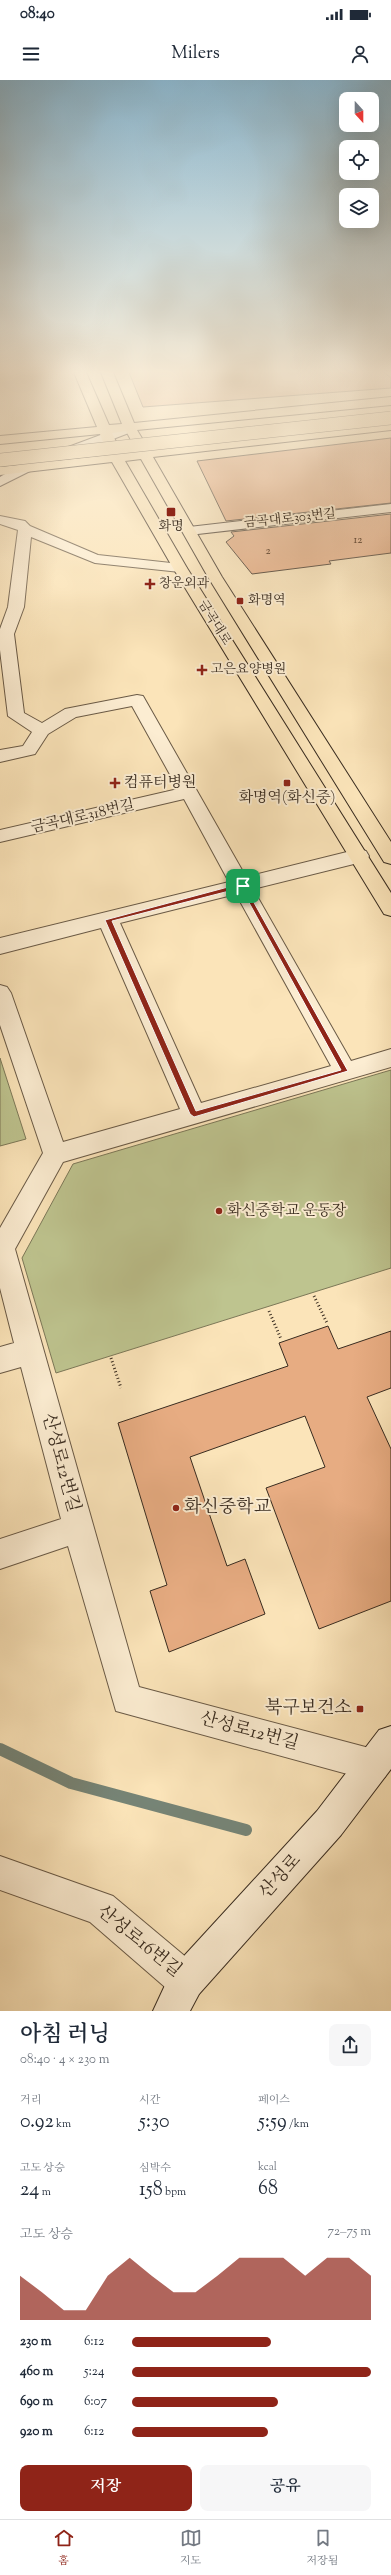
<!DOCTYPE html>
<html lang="ko">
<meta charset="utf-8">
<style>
body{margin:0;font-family:"Sorts Mill Goudy","Noto Serif KR",serif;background:#f6f6f7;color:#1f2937;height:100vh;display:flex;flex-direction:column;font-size:15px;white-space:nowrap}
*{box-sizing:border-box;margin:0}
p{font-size:13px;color:#747a83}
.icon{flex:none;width:22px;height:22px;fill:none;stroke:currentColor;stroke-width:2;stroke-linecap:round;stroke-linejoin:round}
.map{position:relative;height:1931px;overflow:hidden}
.drawer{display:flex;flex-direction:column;background:#fff;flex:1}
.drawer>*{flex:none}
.needle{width:26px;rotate:159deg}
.fabs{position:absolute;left:339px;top:12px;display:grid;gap:8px}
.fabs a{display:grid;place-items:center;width:40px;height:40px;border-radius:8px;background:#fff;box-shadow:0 4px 16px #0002;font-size:20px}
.pin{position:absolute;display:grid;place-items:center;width:34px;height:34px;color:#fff;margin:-17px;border-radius:8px;box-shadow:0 2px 6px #0006}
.round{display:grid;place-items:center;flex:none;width:42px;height:42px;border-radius:8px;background:#f6f6f7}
.head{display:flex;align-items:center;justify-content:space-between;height:68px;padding:0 20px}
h1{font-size:22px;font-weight:600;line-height:30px}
.figures{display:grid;grid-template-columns:repeat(3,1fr);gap:6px;height:68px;padding:4px 20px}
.figures div{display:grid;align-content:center}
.figures b{font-size:20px;font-weight:600}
.figures small{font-size:11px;font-weight:400}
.figures p{font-size:11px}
.chart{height:112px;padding:8px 20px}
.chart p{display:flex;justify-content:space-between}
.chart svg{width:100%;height:72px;margin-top:4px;fill:#8f2418;opacity:.7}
.action{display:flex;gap:8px;margin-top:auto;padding:8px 20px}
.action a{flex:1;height:46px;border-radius:8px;background:#8f2418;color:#fff;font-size:16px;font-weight:600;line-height:46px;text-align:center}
.action a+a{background:#f6f6f7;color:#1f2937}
ul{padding:0 20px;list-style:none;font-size:13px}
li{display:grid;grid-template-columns:64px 48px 1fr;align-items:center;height:30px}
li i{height:10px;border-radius:5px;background:#8f2418}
.status{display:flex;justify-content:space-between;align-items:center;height:28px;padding:0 20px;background:#fff;direction:ltr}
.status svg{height:11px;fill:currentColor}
header{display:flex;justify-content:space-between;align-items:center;height:52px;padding:0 20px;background:#fff;font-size:18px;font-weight:600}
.tab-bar{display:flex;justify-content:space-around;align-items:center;height:56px;border-top:1px solid #e0e1e3;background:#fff;font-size:11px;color:#747a83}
.tab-bar a{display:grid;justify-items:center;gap:2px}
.tab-bar .on{color:#8f2418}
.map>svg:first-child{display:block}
.green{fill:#bec48f;stroke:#7c7858}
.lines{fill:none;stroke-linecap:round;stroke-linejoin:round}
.stream{stroke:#768476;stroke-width:12}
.building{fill:#e7ac82;stroke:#392c20}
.street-casing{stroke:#6a5a46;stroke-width:2}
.secondary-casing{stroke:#392c20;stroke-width:2}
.primary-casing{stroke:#392c20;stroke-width:2}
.path{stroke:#392c20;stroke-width:3;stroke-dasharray:1 2.5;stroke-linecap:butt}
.street{fill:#fcedd2;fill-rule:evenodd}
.secondary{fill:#fcedd2;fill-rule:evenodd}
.primary{fill:#fbe4b9;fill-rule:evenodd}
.highway-bridge-casing{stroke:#392c20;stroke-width:14;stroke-linecap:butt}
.highway-bridge{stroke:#fbe4b9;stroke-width:13}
.route{fill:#8f2418;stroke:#fff;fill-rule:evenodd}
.poi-dot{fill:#8f2418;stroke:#fcedd2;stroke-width:1.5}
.labels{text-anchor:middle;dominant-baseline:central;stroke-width:4;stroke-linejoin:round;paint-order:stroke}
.far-number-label{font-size:11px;fill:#644c38}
.far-street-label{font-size:13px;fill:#392c20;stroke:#fcedd2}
.far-poi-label{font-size:13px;fill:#392c20;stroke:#fcedd2;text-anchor:start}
.poi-label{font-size:15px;fill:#392c20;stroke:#fcedd2;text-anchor:start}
.street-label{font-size:15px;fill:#392c20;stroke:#fcedd2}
.near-street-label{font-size:18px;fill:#392c20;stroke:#fcedd2}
.near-poi-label{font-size:18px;fill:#392c20;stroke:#fcedd2;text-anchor:start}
</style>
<div class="status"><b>08:40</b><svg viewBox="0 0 49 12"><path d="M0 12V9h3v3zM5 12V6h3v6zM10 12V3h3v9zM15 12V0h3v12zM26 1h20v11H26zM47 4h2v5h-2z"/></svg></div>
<header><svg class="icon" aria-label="menu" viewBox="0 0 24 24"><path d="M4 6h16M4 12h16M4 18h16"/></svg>Milers<svg class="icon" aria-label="person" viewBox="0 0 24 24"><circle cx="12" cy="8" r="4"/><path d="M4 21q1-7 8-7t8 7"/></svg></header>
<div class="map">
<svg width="391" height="1931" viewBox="0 0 391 1931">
<rect width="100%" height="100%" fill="#fbe4b9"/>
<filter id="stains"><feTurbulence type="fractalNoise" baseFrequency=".005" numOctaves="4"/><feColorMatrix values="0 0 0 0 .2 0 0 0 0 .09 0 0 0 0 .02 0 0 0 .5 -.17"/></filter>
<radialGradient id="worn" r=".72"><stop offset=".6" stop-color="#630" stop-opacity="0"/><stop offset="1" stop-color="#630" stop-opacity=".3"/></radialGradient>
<path class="green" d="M0,978L26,1059L0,1066Z
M391,990V1188L56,1293L22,1178L73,1084Z"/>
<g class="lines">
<path class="stream" d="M0,1669L71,1703L246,1750"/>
</g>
<path class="building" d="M128,290H381L391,298V308L143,327Z
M391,358V423L226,441L197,381Z
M391,434V473L329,481L331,484L252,494L226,462L234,456L231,452Z
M328,1246L338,1269L391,1251V1308L367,1317L391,1369V1521L319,1549L266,1408L325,1387L305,1336L190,1377L227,1486L245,1479L265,1534L169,1572L150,1511L167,1505L118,1343L288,1286L279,1263Z"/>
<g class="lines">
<g class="street-casing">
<path id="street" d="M382,290H391V297Z
M0,436L25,441L30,446L98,475L180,484L187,488L180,492L95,483L31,457L24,527L14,554L24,633L42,643L65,629L137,615L143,616L246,797L359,769L366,771L369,776L366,781L253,809L351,981L391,969V987L63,1082L15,1169L139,1607L373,1669L385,1673L389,1685L385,1697L373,1701L116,1631L68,1466L0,1489V1459L61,1439L21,1287L0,1293V1267L14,1263L0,1208V1148L43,1073L0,945V905L7,907L11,913L63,1062L180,1029L101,848L0,874V858L229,802L184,719L0,762V750L178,709L132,626L76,637L48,654L35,674L0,682V670L23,666L32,652L8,636L0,570V549L8,527L18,450L0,444ZM236,814L331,986L201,1023L120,843Z
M0,1776L113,1816L199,1888L204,1901L199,1914L186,1919L173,1914L90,1842L0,1810Z"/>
</g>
<g class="secondary-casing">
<path id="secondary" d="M130,344L136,348L134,351L30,391L0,406V397L20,385Z
M391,424V432L189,455L182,451L189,447Z
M391,1646V1689L341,1755L199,1914L190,1931H153L173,1888L317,1731L379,1650Z"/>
</g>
<g class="primary-casing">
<path id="primary" d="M73,290H85L109,345L122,344L100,290H112L134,343L391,317V325L137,350L149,370L391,342V350L153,377L222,497L391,762V784L384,782L208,497L141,379L125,381L187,488L391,813V836L384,834L173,488L112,382L0,395V387L108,375L100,354L0,364V356L97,347ZM126,351L137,371L121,373L112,353Z"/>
</g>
<path class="path" d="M314,1216L327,1243
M269,1231L281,1259
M111,1278L121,1308"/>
<use href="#street" class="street"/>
<use href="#secondary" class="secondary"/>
<use href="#primary" class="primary"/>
<g class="highway-bridge-casing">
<path id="highway-bridge" d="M0,380L391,338"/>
</g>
<use href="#highway-bridge" class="highway-bridge"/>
</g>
<linearGradient id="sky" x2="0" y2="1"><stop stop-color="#8bb8d1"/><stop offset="0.52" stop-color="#fdf3e0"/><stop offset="1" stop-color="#fdf3e0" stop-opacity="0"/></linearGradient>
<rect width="391" height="560" fill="url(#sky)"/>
<path class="route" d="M243,803L348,991L194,1037L190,1034L105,840ZM241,808L341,990L196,1031L112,841Z"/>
<g class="poi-dot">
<rect x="166" y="427" width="10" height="10" rx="2"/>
<path d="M148 498h4v4h4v4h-4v4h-4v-4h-4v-4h4z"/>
<rect x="236" y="517" width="8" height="8" rx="2"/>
<path d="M200 584h4v4h4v4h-4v4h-4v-4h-4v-4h4z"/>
<path d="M113 697h4v4h4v4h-4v4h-4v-4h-4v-4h4z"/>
<rect x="283" y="699" width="8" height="8" rx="2"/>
<circle cx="219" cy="1131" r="4"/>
<circle cx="176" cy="1428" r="4"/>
<rect x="356" y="1625" width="8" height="8" rx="2"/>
</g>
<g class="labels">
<g class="far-number-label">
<text x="358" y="460">12</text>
<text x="268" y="471">2</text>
</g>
<g class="far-street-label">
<text transform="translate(290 439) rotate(-6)">금곡대로303번길</text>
<text transform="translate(214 543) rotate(58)">금곡대로</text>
</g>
<g class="far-poi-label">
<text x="171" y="447" text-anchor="middle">화명</text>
<text x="159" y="504">창운외과</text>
<text x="248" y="521">화명역</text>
<text x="211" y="590">고은요양병원</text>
</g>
<g class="poi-label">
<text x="124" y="703">컴퓨터병원</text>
<text x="287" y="718" text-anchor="middle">화명역(화신중)</text>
<text x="227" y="1131">화신중학교 운동장</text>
</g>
<g class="street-label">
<text transform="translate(83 737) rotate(-13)">금곡대로318번길</text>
</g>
<g class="near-street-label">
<text transform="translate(60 1383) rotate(75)">산성로12번길</text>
<text transform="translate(249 1652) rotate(15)">산성로12번길</text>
<text transform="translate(281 1797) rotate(-48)">산성로</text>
<text transform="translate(139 1862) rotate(39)">산성로16번길</text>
</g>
<g class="near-poi-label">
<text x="184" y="1428">화신중학교</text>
<text x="352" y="1629" text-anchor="end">북구보건소</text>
</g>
</g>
<rect width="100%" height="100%" filter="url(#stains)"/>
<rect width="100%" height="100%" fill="url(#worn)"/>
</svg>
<div class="fabs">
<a><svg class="needle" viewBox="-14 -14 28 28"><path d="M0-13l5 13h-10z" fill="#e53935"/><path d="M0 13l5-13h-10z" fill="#747a83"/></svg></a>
<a><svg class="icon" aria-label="locate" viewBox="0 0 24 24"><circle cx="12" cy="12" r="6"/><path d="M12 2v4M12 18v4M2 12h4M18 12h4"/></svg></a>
<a><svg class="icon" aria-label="layers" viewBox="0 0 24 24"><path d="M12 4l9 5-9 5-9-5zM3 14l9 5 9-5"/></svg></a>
</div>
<div class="pin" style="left:243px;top:806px;background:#1e9e55"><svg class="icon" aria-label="arrive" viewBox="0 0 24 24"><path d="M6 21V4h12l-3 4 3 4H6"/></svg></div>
</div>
<section class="drawer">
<div class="head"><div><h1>아침 러닝</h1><p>08:40 · 4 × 230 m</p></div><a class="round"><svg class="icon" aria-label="share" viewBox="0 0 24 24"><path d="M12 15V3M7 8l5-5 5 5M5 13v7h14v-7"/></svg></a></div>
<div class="figures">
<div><p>거리</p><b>0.92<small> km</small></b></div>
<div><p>시간</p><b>5:30</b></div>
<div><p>페이스</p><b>5:59<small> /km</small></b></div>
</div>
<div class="figures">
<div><p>고도 상승</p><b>24<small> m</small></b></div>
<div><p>심박수</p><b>158<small> bpm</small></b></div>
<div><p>kcal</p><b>68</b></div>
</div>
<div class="chart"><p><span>고도 상승</span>72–75 m</p>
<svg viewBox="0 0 160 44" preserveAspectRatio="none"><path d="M0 44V17L10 27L20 38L30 38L40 17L50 6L60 17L70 27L80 27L90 17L100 6L110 6L120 6L130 17L140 6L150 6L160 17V44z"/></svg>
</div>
<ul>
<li><b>230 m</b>6:12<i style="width:58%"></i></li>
<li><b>460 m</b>5:24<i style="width:100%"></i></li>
<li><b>690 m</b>6:07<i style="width:61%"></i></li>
<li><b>920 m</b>6:12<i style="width:57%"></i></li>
</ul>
<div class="action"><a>저장</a><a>공유</a></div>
</section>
<nav class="tab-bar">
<a class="on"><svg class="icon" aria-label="home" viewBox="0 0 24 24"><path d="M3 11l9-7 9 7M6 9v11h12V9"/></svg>홈</a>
<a><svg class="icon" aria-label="map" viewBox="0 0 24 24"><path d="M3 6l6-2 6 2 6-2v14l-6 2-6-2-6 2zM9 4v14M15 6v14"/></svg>지도</a>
<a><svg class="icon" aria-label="saved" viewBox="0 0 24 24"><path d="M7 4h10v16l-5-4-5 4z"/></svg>저장됨</a>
</nav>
